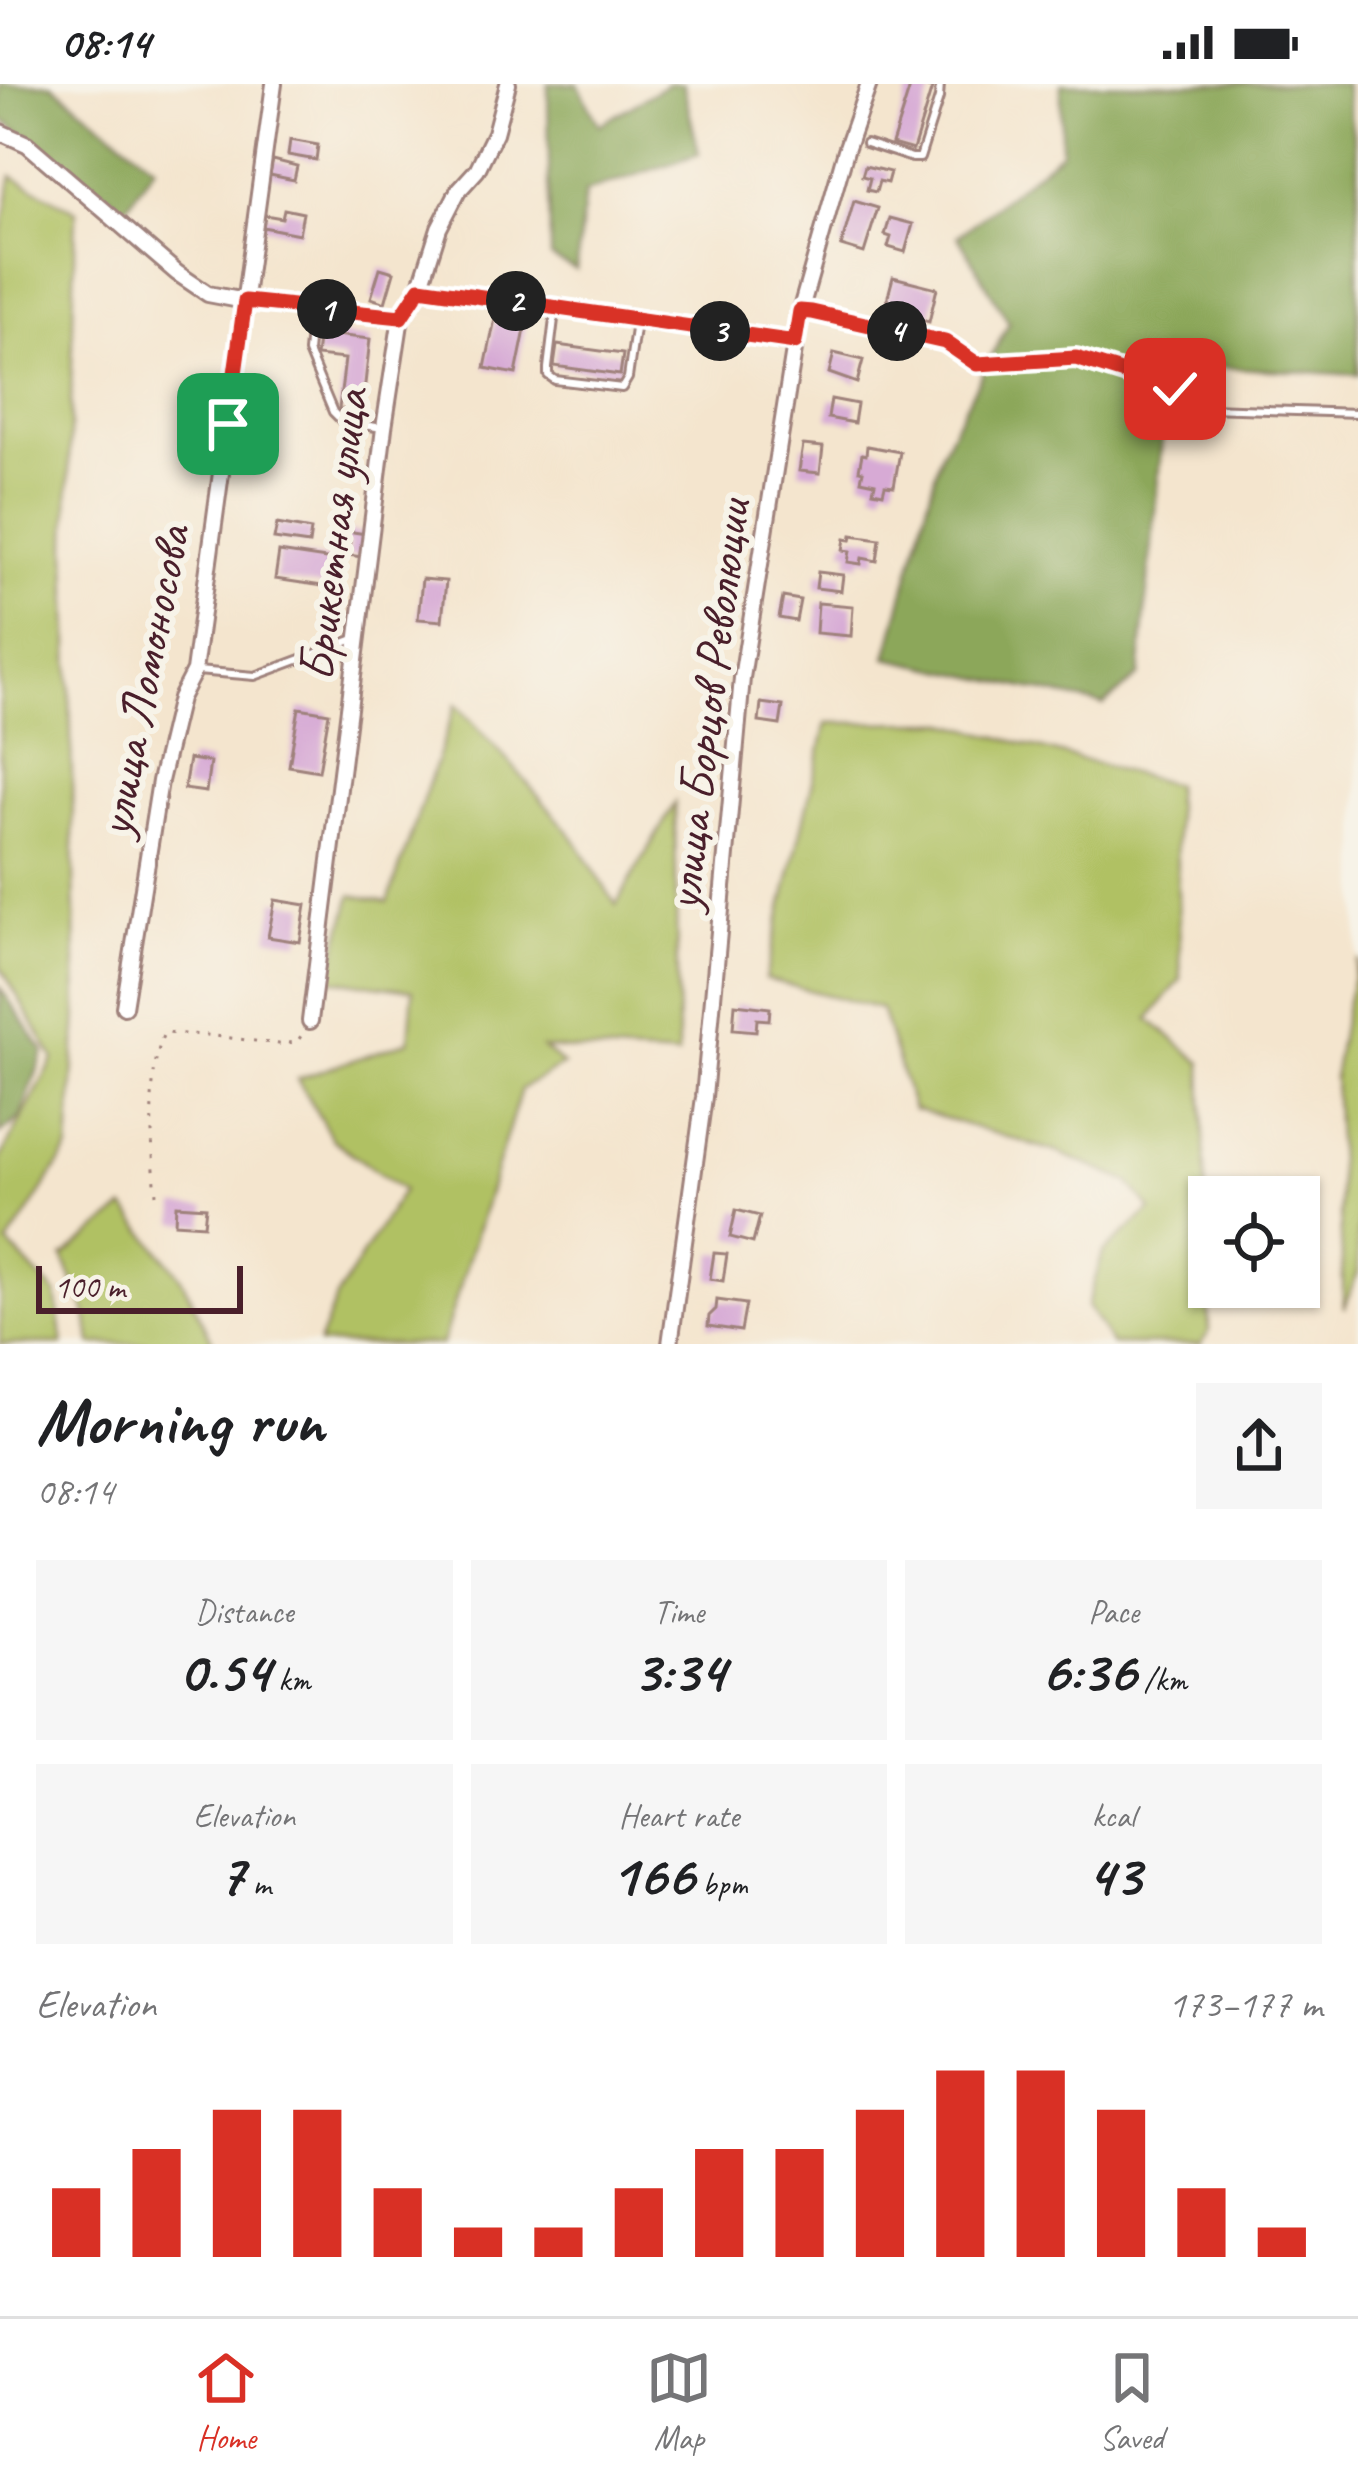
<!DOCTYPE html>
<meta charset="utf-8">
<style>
body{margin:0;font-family:Caveat,sans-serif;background:#f6f6f6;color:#202124;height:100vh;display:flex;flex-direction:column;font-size:45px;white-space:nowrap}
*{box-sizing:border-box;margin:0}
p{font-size:39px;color:#757577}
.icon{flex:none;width:66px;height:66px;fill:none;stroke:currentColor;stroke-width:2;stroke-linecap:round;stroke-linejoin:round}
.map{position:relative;height:1260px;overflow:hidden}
.drawer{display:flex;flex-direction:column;background:#fff;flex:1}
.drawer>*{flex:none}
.buttons{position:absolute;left:1188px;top:1092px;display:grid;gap:24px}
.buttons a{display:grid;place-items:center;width:132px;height:132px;border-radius:0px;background:#fff;box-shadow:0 3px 9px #0004;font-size:60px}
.scale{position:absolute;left:36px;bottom:30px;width:207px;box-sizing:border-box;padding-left:12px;border:6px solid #4a1f2b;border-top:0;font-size:33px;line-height:42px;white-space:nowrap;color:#4a1f2b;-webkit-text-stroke:9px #f7f3e8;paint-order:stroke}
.pin{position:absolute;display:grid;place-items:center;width:102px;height:102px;color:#fff;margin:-51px;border-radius:24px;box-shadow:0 6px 18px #0006}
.km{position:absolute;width:60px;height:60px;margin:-30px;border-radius:50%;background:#222;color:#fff;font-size:33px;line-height:60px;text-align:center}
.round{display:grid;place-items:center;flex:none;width:126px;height:126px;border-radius:0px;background:#f6f6f6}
.head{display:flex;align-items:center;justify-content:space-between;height:204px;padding:0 36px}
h1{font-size:66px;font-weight:700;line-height:90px}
.metrics{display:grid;grid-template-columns:repeat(3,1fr);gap:18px;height:204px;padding:12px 36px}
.metrics div{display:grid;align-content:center;border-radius:0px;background:#f6f6f6;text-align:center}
.metrics b{font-size:60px;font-weight:700}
.metrics small{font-size:33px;font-weight:400}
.metrics p{font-size:33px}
.chart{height:336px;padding:24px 36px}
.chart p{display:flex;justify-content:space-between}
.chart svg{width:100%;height:216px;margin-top:12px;stroke:#d93025;stroke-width:6}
.status{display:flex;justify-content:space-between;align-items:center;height:84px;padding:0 60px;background:#fff;direction:ltr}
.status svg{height:33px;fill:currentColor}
.tab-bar{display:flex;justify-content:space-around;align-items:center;height:168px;border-top:3px solid #e0e0e0;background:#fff;font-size:33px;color:#757577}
.tab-bar a{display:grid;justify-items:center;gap:6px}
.tab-bar .on{color:#d93025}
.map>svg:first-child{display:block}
.green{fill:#b0c164;stroke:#7d7048;stroke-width:3}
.forest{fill:#8ca75a;stroke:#6b6342;stroke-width:3}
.building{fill:#d7aad5}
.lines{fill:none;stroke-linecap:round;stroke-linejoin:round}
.service-casing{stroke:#9f827c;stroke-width:12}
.minor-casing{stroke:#9f827c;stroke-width:20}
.path{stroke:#9f827c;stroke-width:3;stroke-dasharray:3 9;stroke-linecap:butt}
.service{stroke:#fff;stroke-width:6}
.minor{stroke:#fff;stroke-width:14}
.route-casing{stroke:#fff;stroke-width:24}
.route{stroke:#d93025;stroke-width:15}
.labels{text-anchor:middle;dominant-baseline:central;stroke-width:12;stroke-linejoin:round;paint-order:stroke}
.street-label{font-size:51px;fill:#4a1f2b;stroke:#f7f3e8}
</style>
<div class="status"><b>08:14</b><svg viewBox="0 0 49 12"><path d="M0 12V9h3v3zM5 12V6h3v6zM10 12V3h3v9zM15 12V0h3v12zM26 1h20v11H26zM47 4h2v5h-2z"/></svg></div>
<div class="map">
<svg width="1358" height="1260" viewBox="0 0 1358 1260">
<rect width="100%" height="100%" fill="#f7f3e8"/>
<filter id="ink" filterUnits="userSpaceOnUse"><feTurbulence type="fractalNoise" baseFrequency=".00833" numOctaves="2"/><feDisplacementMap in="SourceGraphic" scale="24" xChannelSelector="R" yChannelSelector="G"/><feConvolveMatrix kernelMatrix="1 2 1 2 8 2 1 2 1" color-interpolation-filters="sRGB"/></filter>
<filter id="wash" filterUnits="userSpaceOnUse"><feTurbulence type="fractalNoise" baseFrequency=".004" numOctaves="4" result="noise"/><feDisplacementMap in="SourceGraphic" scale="48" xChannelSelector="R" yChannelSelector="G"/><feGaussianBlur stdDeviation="2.7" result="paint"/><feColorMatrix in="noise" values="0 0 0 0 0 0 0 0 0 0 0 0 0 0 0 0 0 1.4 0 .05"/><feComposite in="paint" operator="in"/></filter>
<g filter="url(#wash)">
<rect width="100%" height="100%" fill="#f4e5ce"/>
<path class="green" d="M12,92L76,127L67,463L77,930L69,1065L8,1160L56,1210L63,1260H0V1075L54,975L0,882V158Z
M456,620L512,681L574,754L616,821L675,719L678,972L543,964L563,981L521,1005L442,1260H318L336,1214L403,1106L333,1056L297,995L409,957L413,906L328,895L352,811L388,818Z
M944,638L1174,701L1181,895L1149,935L1202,979L1209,1248L1201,1260H1111L1087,1222L1103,1169L1151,1126L1129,1098L1057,1068L913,1025L881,925L765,895L827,639Z
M1358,875V1188L1344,1224L1334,989L1345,925Z
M125,1124L180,1192L214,1260H91L87,1230L63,1173Z"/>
<path class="forest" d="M0,0H52L155,82L125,125L0,34Z
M548,0H578L599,41L668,0H683L699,70L585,108L576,186L550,173Z
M1061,0H1345L1358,79V291L1169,280L1139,592L1104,621L887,574L941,368L1009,239L958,152L1061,68Z
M0,903L44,968L20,1034L0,1050Z"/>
<g id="blocks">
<path class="building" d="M911,0L932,4L913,66L892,60Z
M290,56L318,61L316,76L288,71Z
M273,76L297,82L294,96L270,91Z
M865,82L890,88L887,99L879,97L876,108L867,106L870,94L862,92Z
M854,117L878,124L864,169L841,162Z
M284,125L303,129L299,150L263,143L265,131L282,134Z
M890,134L913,140L905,168L888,163L891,153L885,151Z
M380,184L394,188L385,219L371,214Z
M893,193L937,204L929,238L897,229L896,235L883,231Z
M497,225L528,231L516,290L485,284Z
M319,249L370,255L362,327L339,325L345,275L316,272Z
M557,261L623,270L620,291L554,282Z
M834,269L863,276L857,299L829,289Z
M831,315L857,320L854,339L828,334Z
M803,361L823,363L820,389L799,387Z
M867,362L900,368L894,402L885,401L883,409L873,407L875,399L861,396L863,387L859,386L862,370L866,371Z
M277,440L311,446L309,460L274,455Z
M340,446L366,450L362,473L348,471L350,459L338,457Z
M852,451L880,455L877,477L862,474L861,480L848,478L850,467L843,466L845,455L851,456Z
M279,468L333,476L329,503L275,495Z
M818,488L843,491L841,507L816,504Z
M422,495L446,497L442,537L418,535Z
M783,513L800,516L796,537L779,534Z
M818,519L853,522L851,552L816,549Z
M761,619L783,622L780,641L759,638Z
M299,624L329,629L319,687L289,682Z
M189,675L210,678L206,708L184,705Z
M275,816L306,821L300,858L268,853Z
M735,920L770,924L769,936L757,935L756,947L733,945Z
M176,1121L206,1123L204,1141L175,1139Z
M736,1126L760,1132L753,1159L730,1153Z
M714,1169L727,1170L723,1197L710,1195Z
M717,1216L746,1220L741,1247L708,1242L709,1232L716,1225Z"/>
</g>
</g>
<g filter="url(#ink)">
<use href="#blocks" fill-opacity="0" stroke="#9f827c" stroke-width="3"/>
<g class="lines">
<g class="service-casing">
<path id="service" d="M866,59L912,74H920L939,14L940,0
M312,227L308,268L333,328L343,338L383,344
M555,227L548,284V291L555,296L622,304L628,294L636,238
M804,228L945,258L977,280L1075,274L1175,305L1208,324L1358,329
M197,587L255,592L357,554"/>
</g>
<g class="minor-casing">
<path id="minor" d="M0,48L27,60L177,189L208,210L245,217L401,233
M420,204L795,258
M124,923L160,697L180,614L194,587L274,0
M310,937L384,344L401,233L420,204L439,144L458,107L477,86L495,49L508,0
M670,1260L704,1013L742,594L800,228L846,66L869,0"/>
</g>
<path class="path" d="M156,1110C152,1064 146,991 164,949L207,951L279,960L297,958L303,949"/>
<use href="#service" class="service"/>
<use href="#minor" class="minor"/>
</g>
</g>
<g class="lines" filter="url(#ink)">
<g class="route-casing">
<path id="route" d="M228,340L245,217L401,233L420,204L795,258L800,227L812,228L945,258L977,280L1076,274L1175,305"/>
</g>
<use href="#route" class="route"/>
</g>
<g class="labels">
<g class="street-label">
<text transform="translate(333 451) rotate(-83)">Брикетная улица</text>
<text transform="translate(143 597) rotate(-79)">улица Ломоносова</text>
<text transform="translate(707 621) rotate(-83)">улица Борцов Революции</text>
</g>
</g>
</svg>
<div class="buttons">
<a><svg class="icon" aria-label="locate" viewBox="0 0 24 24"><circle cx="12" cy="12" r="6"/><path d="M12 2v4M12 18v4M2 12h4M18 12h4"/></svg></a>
</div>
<div class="scale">100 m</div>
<div class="pin" style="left:228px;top:340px;background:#1e9e55"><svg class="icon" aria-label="arrive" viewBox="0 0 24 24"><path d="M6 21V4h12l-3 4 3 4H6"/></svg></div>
<div class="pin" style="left:1175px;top:305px;background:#d93025"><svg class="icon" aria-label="check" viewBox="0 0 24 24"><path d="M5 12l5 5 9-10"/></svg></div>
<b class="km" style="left:327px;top:225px">1</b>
<b class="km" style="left:516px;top:217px">2</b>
<b class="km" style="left:720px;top:247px">3</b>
<b class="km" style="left:897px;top:247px">4</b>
</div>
<section class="drawer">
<div class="head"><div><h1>Morning run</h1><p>08:14</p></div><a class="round"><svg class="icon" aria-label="share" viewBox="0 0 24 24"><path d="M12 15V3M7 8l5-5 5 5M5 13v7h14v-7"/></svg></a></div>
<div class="metrics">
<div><p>Distance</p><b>0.54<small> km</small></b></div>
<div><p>Time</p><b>3:34</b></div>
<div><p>Pace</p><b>6:36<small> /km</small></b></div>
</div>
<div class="metrics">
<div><p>Elevation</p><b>7<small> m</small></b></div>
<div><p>Heart rate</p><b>166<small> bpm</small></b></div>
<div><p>kcal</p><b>43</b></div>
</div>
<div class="chart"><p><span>Elevation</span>173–177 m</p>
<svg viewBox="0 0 160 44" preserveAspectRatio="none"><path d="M5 44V30M15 44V22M25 44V14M35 44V14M45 44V30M55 44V38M65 44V38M75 44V30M85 44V22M95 44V22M105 44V14M115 44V6M125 44V6M135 44V14M145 44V30M155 44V38"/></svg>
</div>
</section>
<nav class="tab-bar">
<a class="on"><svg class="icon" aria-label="home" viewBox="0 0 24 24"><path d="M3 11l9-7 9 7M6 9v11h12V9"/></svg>Home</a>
<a><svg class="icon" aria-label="map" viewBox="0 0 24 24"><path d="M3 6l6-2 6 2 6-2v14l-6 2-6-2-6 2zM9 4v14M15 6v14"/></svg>Map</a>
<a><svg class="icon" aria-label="saved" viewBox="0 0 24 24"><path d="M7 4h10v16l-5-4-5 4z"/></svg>Saved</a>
</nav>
